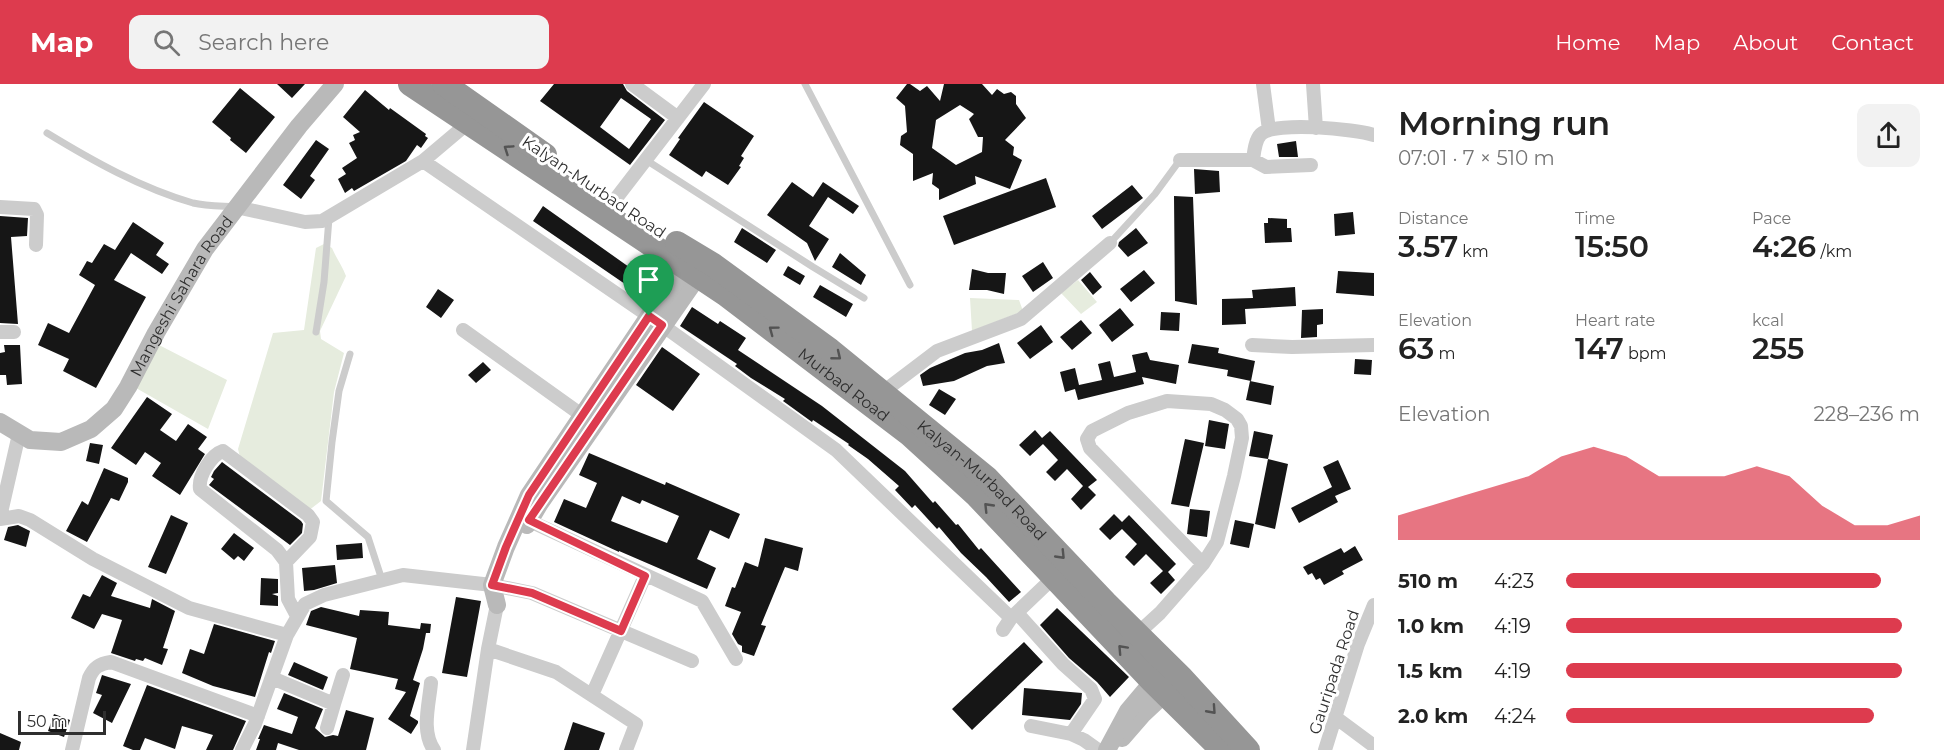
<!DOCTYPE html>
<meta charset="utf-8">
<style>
body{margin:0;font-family:Montserrat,sans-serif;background:#f2f2f2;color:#222;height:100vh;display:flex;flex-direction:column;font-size:22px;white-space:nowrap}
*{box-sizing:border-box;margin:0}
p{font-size:20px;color:#767676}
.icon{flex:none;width:33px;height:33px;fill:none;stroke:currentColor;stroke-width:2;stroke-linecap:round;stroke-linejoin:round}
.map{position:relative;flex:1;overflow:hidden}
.side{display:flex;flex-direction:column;background:#fff;width:570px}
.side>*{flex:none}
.scale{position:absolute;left:18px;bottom:15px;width:88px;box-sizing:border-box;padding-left:6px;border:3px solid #2f2f2f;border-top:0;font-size:16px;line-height:21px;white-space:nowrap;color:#2f2f2f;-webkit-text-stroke:4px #fff;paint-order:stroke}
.pin{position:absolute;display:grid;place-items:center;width:51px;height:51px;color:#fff;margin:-62px -26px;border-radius:50% 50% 50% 0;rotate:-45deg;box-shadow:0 0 6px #0007}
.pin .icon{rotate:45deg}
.round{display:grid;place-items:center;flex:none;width:63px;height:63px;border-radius:12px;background:#f2f2f2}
.headline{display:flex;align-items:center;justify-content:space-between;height:102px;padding:0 24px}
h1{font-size:33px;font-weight:600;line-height:45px}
.figures{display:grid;grid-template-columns:repeat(3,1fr);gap:9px;height:102px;padding:6px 24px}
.figures div{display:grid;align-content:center}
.figures b{font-size:30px;font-weight:600}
.figures small{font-size:16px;font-weight:400}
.figures p{font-size:16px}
.chart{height:168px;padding:12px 24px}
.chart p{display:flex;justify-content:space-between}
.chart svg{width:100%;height:108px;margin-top:6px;fill:#dd3b4e;opacity:.7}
ul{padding:0 24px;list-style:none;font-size:20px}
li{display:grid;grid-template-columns:96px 72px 1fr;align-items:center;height:45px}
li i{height:15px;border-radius:8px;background:#dd3b4e}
header{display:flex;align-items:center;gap:36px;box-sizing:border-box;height:84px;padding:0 30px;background:#dd3b4e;color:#fff}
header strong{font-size:28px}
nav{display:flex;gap:33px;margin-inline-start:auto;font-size:21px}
.search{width:420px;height:54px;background:#f2f2f2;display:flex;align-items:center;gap:15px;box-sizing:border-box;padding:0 21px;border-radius:12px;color:#767676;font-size:22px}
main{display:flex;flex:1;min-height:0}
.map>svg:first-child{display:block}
.green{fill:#e6ecde}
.building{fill:#161616;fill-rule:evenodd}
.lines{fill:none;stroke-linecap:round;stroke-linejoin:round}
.lane{stroke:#ccc;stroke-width:7}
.street{stroke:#ccc;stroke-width:14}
.secondary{stroke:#b9b9b9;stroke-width:18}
.highway{stroke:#969696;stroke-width:24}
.oneway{stroke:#535353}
.route-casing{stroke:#fff;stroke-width:12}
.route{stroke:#dd3b4e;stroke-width:8}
.labels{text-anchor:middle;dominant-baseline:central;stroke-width:6;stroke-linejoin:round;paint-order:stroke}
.street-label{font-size:16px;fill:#2f2f2f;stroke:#fff}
</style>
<header>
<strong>Map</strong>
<div class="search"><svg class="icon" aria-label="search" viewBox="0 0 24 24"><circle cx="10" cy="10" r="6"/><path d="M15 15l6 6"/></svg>Search here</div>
<nav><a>Home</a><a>Map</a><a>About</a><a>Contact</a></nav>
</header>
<main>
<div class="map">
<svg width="1374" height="666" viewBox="0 0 1374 666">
<rect width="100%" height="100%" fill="#fff"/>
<path class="green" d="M324,160L332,164C336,174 342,181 346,192L320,247L321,255L344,269L334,308L321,417L308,427L241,377L238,365L273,249L304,246L316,164Z
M1078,196L1097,218L1081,230L1061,209Z
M970,214L1019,216L1023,227L972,247Z
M159,261L227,296L208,345L136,304Z"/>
<path class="building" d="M277,0H305L292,14Z
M554,0H623L627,7L665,36L630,81L540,17ZM621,14L651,35L629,65L600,43Z
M907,0H910L920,7L927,2L940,17L944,0H982L992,11L997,5L1004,10L1011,8L1016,12V20L1026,34L1005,56L1014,63L1013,71L1022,76L1010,105L975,92L976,100L939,116V105L932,100L933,89L913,97V70L900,61L901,52L907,48L905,22L896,14ZM960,21L974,30L969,35L978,53H983L982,68L956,81L932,64L936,36Z
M240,4L275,33L246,69L230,56L231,54L212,38Z
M365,6L389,26L390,24L426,50L425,52L428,54L421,64L417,61L406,77L354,107L352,104L345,109L338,95L346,90L342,84L357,74L349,59L355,56L353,51L360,48L343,33Z
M704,18L754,52L741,72L744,74L739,82L741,83L728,101L706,87L702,93L669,71L680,55L678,54Z
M316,56L329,65L310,92L315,96L301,115L283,101Z
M1296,57L1298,73H1279L1277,60Z
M1194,85L1219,87L1220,108L1195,110Z
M1046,94L1056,123L954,161L943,132Z
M792,98L813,113L823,98L859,122L853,130L828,113L809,142L829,155L815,177L807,159L767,131Z
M1132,101L1143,114L1102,145L1092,132Z
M1174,112L1193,113L1197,221L1175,217Z
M543,122L653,200L644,213L533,137Z
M1353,128L1355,150L1335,152L1334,130Z
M0,132L28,134L27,152L11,153L18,240L0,239Z
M1268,134L1287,135V144H1291L1292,158L1265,159L1264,139H1268Z
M133,138L164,159L156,171L169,180L162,190L131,169L114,196L146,213L96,304L63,287L69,275L38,261L48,239L69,249L95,201L79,191L87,177L92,179L104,160L115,166Z
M742,144L776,166L767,179L734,158Z
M1136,144L1148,159L1128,173L1118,162L1119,158Z
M840,169L866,191L861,201L832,183Z
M1043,178L1053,194L1033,208L1022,192Z
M788,182L805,192L800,201L783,191Z
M972,185L988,189H1006L1004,210L987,206H969Z
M1144,186L1155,199L1131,218L1120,205Z
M1338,187L1374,189V212L1336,209Z
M1090,188L1102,203L1093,211L1081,196Z
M820,201L853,220L846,233L813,213Z
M1295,203L1296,222L1245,225L1246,240L1222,241V215L1253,214L1252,206Z
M438,205L454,216L441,234L426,223Z
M692,223L718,240L720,237L746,254L738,266L822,322L905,387L933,419L935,417L956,441L958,440L979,466L981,464L1021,508L1009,518L986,493L961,469L939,443L937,445L915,421L912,424L895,406L899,402L868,375L848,361L849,360L813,336L812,338L783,317L785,315L751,294L735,282L737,280L680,242Z
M1120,224L1134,241L1112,258L1099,241Z
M1323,225V240L1317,241V253L1301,254L1302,226Z
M1161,228L1180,229L1179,247L1160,246Z
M1081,236L1092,249L1072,266L1060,253Z
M1041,241L1053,258L1030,275L1017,259Z
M999,259L1005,279L987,282L954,297L923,302L920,291L930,284L965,269L982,266Z
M1192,260L1219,264L1218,269L1255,277L1251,297L1227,292L1228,286L1188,279Z
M4,261H20L22,300L7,301L6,291H0V269L5,268Z
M662,263L700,290L673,327L636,301Z
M1147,268L1150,276L1179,281L1176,300L1142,293L1144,300L1078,316L1075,305L1065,308L1060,288L1075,284L1079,301L1102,296L1098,280L1110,277L1114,293L1136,288L1132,271Z
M1355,275L1372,276L1371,291L1354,290Z
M483,278L491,286L476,299L468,291Z
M1250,297L1274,302L1271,321L1246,316Z
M939,305L956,315L945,331L929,321Z
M147,313L172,330L160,346L176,357L188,340L207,353L198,365L205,370L180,411L152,392L161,379L145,368L136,381L111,364Z
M1209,336L1229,340L1225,365L1205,362Z
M1035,346L1042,354L1050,347L1097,396L1088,403L1096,411L1081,426L1071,415L1083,402L1067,385L1055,397L1046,388L1058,376L1043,360L1030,372L1019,361Z
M1254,347L1273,351L1268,375L1288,380L1275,445L1255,440L1268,375L1249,372Z
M1185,355L1204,359L1189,423L1171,420Z
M90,359L103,361L99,380L86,377Z
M589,369L665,401L666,398L740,430L729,455L710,446L697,475L716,484L707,505L619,467V468L554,438L564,415L586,424L597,399L579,391ZM622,412L640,420L642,416L679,432L667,459L611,437Z
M1338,376L1351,405L1335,412L1338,418L1299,439L1291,424L1332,403L1323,383Z
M222,378L301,437L303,440L302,449L290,461L209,401L214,395L211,393L214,387Z
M104,384L128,394V398L119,417L111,414L87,458L66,447L82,417L88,421Z
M1190,425L1210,427L1207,453L1187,450Z
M1114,430L1122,438L1129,431L1176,480L1168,488L1175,496L1161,510L1150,499L1163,487L1146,470L1134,482L1125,473L1137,460L1122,445L1110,456L1099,445Z
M171,431L188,439L166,490L148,483Z
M1235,436L1254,440L1249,464L1230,460Z
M18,441L30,447L26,463L4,456L8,443Z
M234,449L254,464L244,477L238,472L234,476L221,465Z
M765,454L803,464L798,487L785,483L761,541L766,542L754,572L742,568V562L738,560L732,550L741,528L725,522L732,503L735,504L745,478L758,483Z
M362,459L363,474L337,476L336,461Z
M1355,462L1363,476L1342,487L1344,490L1324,501L1320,494L1316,496L1312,489L1308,491L1303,483L1341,464L1344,469Z
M335,481L337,499L314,506L304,507L302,484Z
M102,491L117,499L111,512L150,524L152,515L175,527L163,564L168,565L162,581L145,574L143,577L136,575L135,577L111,569L122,536L102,530L94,545L71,534L83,510L90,513Z
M261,494L278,495V509L272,510L278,512V522L260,521Z
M456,513L481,517L467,593L442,589Z
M321,523L359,532L360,526L389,528L388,541L420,545L421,539L431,540L430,549H426L423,565L413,596L420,599L410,632L418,637V639L411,650L388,635L406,608L395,605L398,595L350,585L357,554L306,541L311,527Z
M1057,524L1129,593L1110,613L1097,598L1069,574L1040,541Z
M214,540L275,557L271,569L269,568L255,613L213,602L182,589L190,565L204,570Z
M1024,558L1043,578L972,646L952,625Z
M294,578L328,593L323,606L288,591Z
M102,591L131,600L112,639L93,629L102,611L96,609Z
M147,601L246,637L233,666H206L213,651L182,642L175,665L145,654L140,666H133L123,662Z
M1024,604L1082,609L1081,620L1070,636L1022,631Z
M284,609L323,625L315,644L325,653L333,651L338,652L346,626L374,634L366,666H299L278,659L276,666H256L260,655H258L264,641L292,650L298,633L277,625Z
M54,630L70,636L64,653L48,647Z
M573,638L605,649L599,666H564Z
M0,649L21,658L19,666H0Z"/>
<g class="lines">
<path class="lane" d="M805,0L910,201
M47,49C93,77 141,104 193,119C206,122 221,122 235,123
M646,76L813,183L864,214
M1110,159L1155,110L1180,76
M316,248L324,198L329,134
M350,270L339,307L332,358L326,417L368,453L382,496"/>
<path class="street" d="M632,0L678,34
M1263,0L1269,46
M1313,0L1316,44
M1180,76H1253L1266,83L1311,81
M1253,76C1254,68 1255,56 1261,50C1276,37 1355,45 1374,51
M423,77L662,241L836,366L1011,534
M0,123L34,125L37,131L36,161
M236,123L305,138L322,137L423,77L468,39
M604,130L704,0
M463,246L590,337
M0,248H14
M1252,261L1292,263L1374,261
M879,311L937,267L1021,235L1110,159
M0,433L19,350
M521,433L702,517L736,575
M0,435L19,432L30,436L93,475L189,524L287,551
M286,478L310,453L313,438L308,431L223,367C211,371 198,392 200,405L277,466L286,478L288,515L297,532
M1017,529L1063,580L1091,605L1095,615L1071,650L1031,642
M1003,546L1011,534L1054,493
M1137,550L1160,529L1203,480L1217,458L1234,392L1242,354L1241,342L1237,335L1225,326L1211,320L1167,317L1128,329L1092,347L1087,355L1090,364L1203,480
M488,565L556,588L636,640L626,666
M272,594L334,620L327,644
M431,599C429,621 421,647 434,666
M592,611L645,492
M334,620L343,591
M1335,633L1374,662
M1071,650L1084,656L1098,666
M72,666L89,594C94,583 99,580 111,578L258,632
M242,666L255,640L287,551L305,520L324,511L403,491L492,501L532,509L692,577
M473,666L488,565L497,521
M1325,666L1358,560L1374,521"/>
<g class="secondary">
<path id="s1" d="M0,338L30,356L61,358L91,345L114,325L128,303L156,249L205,165L299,42L335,0"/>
<path d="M527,441L540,419L700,189"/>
<path d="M497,521L492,501L506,463L529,411L649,232L694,175"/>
<path d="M1122,654L1142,631L1174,601"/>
<path d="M1107,666L1128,627L1160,589"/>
</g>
<g class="highway">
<path id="s2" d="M410,0L725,210L909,350L977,412L1152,597L1222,666"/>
<path d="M444,0L545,71"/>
<path id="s3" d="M677,159L712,180L830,266L987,394L1106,519L1182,594L1248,666"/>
</g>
</g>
<defs><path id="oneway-chevron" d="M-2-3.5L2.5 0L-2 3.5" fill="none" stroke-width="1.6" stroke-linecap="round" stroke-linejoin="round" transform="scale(1.5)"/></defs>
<g class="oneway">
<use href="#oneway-chevron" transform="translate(508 65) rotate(-146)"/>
<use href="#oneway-chevron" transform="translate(773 246) rotate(-143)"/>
<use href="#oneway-chevron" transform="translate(837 272) rotate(39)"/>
<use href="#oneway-chevron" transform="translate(988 423) rotate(-134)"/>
<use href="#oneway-chevron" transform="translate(1061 471) rotate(46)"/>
<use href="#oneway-chevron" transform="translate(1122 565) rotate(-133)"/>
<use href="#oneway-chevron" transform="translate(1212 626) rotate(48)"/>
</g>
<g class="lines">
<g class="route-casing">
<path id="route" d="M649,232L662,241L529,436L645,492L621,547L532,509L492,501L506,463L529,411Z"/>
</g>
<use href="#route" class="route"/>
</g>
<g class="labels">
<g class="street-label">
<text transform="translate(594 103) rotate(34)">Kalyan-Murbad Road</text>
<text stroke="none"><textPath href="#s1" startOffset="261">Mangeshi Sahara Road</textPath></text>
<text stroke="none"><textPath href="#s2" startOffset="528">Murbad Road</textPath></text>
<text stroke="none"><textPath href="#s3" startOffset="387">Kalyan-Murbad Road</textPath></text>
<text transform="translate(1334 588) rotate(-72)">Gauripada Road</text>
</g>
</g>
</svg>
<div class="scale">50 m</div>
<div class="pin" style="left:649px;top:232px;background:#1e9e55"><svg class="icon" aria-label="arrive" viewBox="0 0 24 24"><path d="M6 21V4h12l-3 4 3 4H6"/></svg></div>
</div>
<section class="side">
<div class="headline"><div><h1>Morning run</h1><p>07:01 · 7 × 510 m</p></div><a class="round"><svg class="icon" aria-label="share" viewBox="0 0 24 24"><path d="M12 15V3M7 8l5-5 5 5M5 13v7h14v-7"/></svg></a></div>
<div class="figures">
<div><p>Distance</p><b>3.57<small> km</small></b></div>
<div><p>Time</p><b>15:50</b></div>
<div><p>Pace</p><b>4:26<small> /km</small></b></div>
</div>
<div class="figures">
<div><p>Elevation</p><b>63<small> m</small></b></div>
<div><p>Heart rate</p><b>147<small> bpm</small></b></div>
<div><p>kcal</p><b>255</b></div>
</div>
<div class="chart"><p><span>Elevation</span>228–236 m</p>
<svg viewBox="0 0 160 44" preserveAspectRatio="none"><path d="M0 44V34L10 30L20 26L30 22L40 18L50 10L60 6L70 10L80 18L90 18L100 18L110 14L120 18L130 30L140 38L150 38L160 34V44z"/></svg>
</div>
<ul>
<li><b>510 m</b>4:23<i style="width:89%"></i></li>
<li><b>1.0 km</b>4:19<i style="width:95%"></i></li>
<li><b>1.5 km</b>4:19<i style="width:95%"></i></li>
<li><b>2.0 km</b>4:24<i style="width:87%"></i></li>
</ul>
</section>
</main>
